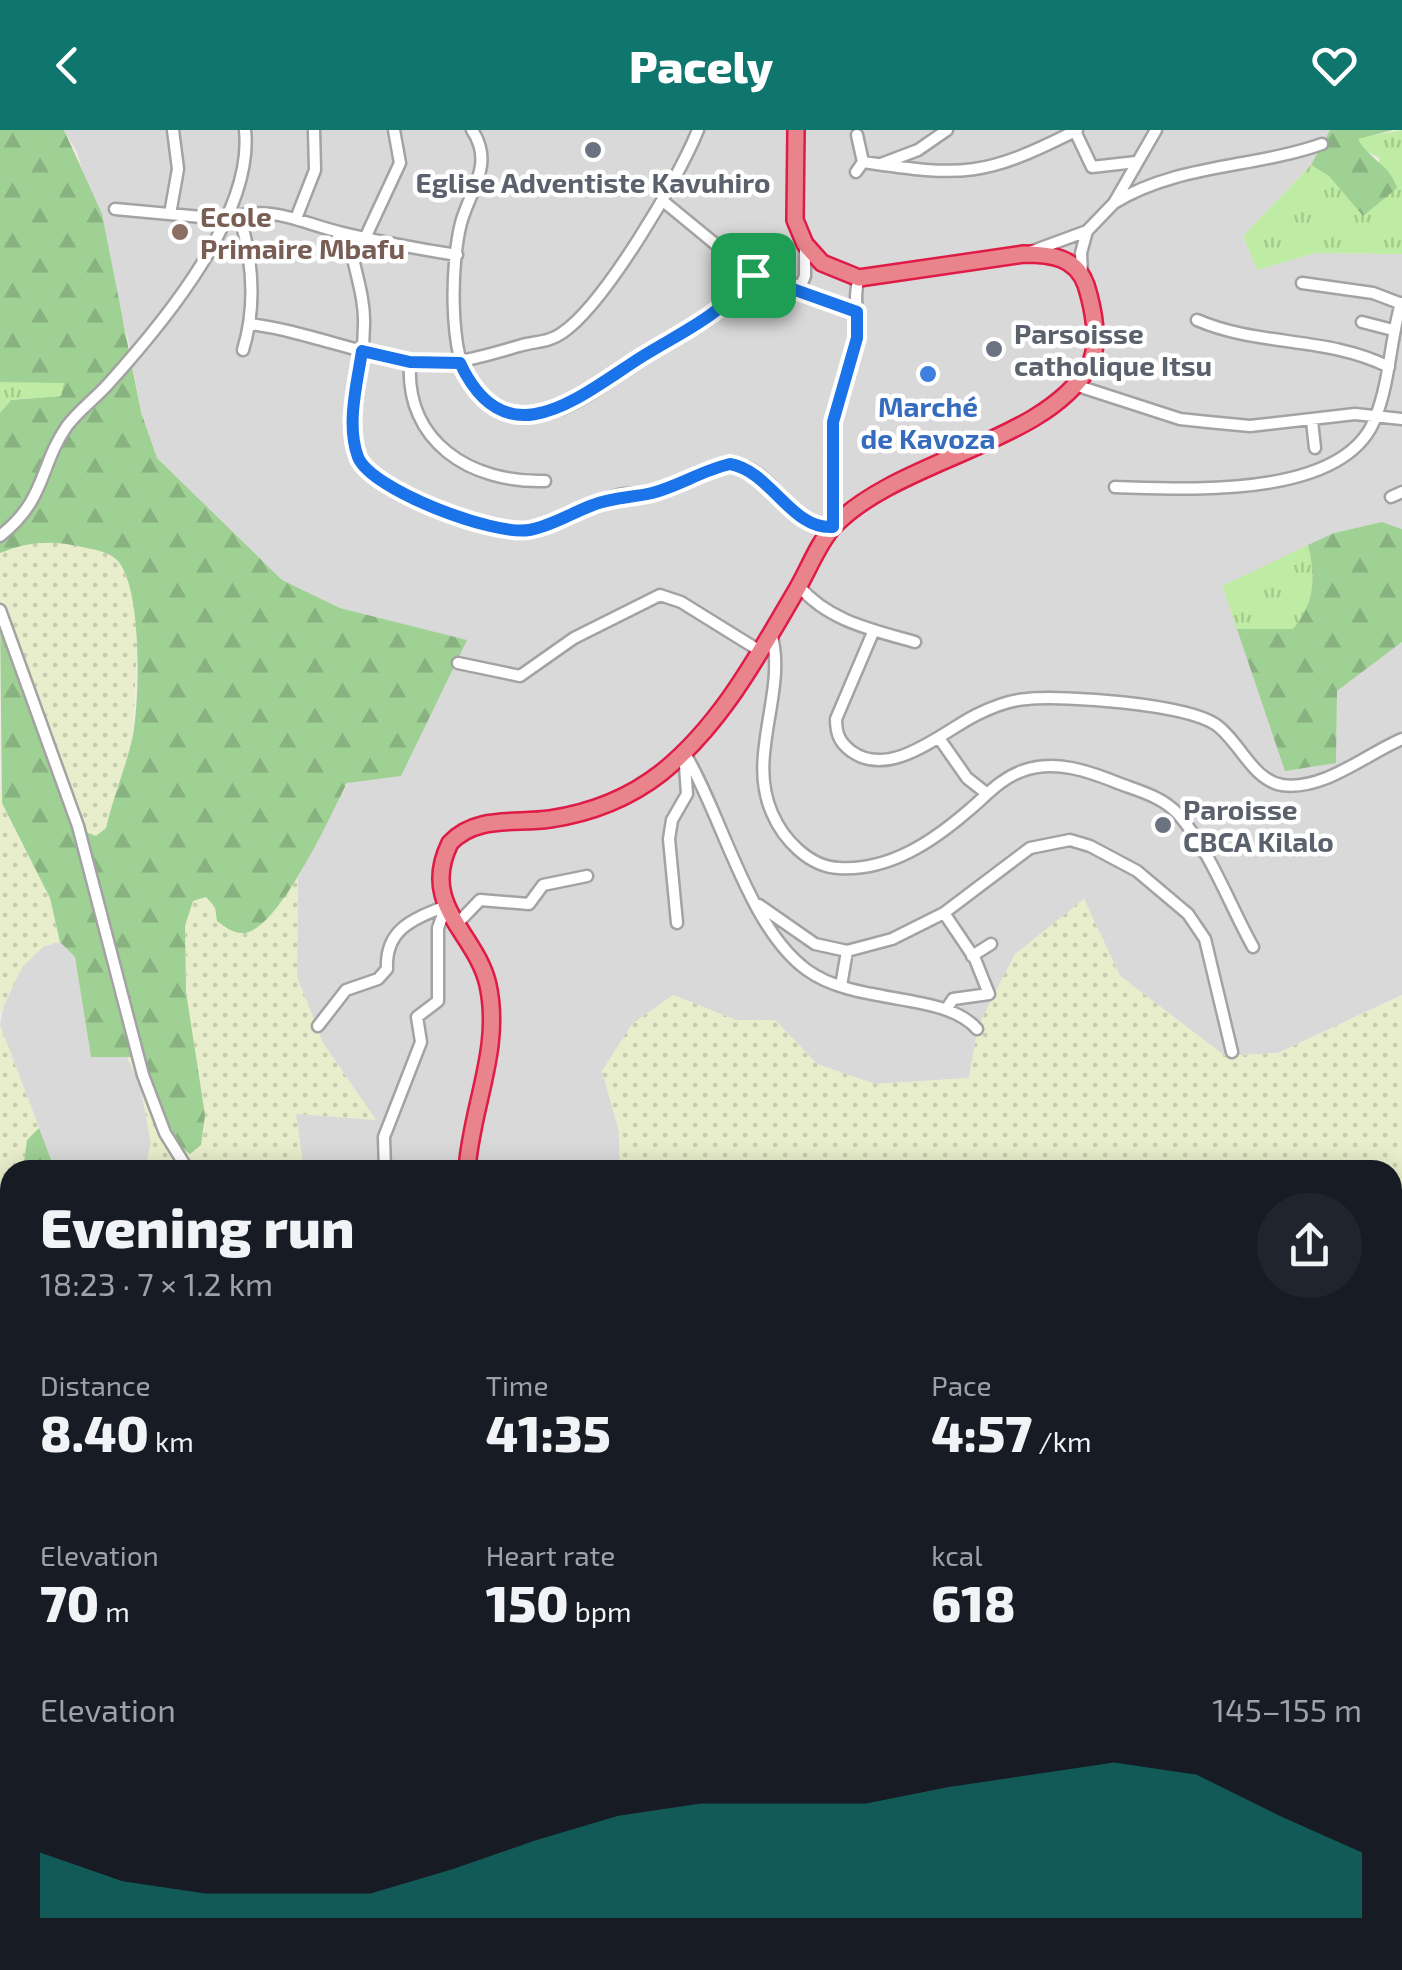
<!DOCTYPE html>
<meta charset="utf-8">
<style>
body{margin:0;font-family:"Exo 2",sans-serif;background:#20242c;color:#f1f3f6;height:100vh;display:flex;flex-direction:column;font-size:38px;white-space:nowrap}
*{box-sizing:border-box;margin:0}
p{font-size:32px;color:#9ea1a6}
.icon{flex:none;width:55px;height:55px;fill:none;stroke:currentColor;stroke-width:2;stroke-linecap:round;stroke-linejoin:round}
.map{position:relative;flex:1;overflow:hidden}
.details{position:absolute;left:0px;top:1030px;width:1402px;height:810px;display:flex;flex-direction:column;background:#171b24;border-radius:30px 30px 0 0;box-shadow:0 5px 25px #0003}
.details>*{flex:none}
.pin{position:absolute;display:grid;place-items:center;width:85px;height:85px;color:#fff;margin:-42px;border-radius:20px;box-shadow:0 5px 15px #0006}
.round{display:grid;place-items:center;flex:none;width:105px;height:105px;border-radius:52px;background:#20242c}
.summary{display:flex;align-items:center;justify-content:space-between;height:170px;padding:0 40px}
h1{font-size:55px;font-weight:800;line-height:75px}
.figures{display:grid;grid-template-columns:repeat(3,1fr);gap:15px;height:170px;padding:10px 40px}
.figures div{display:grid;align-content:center}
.figures b{font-size:50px;font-weight:800}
.figures small{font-size:28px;font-weight:400}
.figures p{font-size:28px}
.chart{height:280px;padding:20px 40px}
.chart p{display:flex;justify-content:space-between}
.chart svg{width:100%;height:180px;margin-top:10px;fill:#0f766e;opacity:.7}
header{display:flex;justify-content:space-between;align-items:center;height:130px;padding:0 40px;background:#0f766e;color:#fff;font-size:45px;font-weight:800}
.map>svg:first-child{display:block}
.residential{fill:#dad9d9}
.farmland{fill:url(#farmland-dots)}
.grass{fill:url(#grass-tufts)}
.forest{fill:url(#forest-firs)}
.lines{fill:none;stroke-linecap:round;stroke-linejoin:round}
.minor-casing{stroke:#a3a3a3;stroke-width:15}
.highway-casing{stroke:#df1b48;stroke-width:20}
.minor{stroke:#fff;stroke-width:10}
.highway{stroke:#ea848c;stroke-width:15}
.route-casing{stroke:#fff;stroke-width:20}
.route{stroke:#1a73e8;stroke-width:12}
.worship-dot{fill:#6b7280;stroke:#fff;stroke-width:4}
.education-dot{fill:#8d6e63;stroke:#fff;stroke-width:4}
.shop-dot{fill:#3f7fe0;stroke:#fff;stroke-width:4}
.labels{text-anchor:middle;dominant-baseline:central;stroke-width:9;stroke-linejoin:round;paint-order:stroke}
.worship-label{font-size:28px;font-weight:bold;fill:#5b616d;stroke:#fff;text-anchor:start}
.education-label{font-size:28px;font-weight:bold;fill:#785e54;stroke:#fff;text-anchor:start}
.shop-label{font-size:28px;font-weight:bold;fill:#366cbe;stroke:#fff}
</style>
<header><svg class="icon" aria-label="back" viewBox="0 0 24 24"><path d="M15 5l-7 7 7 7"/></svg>Pacely<svg class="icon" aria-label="heart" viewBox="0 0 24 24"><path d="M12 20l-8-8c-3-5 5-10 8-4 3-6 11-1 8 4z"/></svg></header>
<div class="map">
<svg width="1402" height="1840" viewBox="0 0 1402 1840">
<defs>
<pattern id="farmland-dots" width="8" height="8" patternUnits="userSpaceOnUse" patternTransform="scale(2.5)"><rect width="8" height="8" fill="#e8eecb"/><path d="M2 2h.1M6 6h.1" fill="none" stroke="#c6ccae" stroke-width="1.8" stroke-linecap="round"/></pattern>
<pattern id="grass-tufts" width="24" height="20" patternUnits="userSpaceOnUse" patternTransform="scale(2.5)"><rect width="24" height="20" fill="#bfeca4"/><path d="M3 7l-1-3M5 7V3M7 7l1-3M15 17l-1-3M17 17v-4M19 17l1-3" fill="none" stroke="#a4ca8d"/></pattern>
<pattern id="forest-firs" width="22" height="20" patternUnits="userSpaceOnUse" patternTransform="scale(2.5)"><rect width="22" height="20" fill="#9fd094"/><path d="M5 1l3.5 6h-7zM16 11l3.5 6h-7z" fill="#88b27f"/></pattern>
</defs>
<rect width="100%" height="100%" fill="#eeebe1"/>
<path class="residential" d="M64,0H1330L1311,35L1243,107L1258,139L1316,123L1402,124V399L1382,392L1334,403L1336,633L1337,561L1402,512V865L1278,923L1225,926L1120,846L1084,769L978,896L969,948L875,954L817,934L775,890H736L673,865L602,940L619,1001L620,1040H304L295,984L375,989L323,913L297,847L298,748L348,653L466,510L340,478L282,450L157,328L141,282L128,209L77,22Z
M60,812L75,827L91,927L126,925L140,954L151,1013L146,1035L140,1040H55L0,895L5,869L22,837L44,816Z"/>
<path class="farmland" d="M23,413H65L107,423L118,431L131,455L138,499L132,610L106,698L96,706L83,701L51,641L30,583L28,554L0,481V423Z
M0,663L50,768L60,812L44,816L22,837L0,884Z
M298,748L297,847L323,913L376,990L296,984L304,1040H140L146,1035L151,1013L140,954L126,925L139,927L147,939L179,1016L205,985L187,875L185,796L193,770L206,766L243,803L255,799Z
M1084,769L1120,846L1225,926L1278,923L1402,865V1210L1393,1206L1392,1040H620L619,1001L602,941L632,894L673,865L736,890H775L817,934L875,954L969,948L978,896L1015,824Z
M0,895L39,998L27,1010L23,1040H10V1072L0,1085Z
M0,1457L10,1461V1558L0,1570Z
M1402,1732V1840H1086L1081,1830H1392L1393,1743Z
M10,1774V1830H438L487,1840H0Z
M511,1830H560L534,1840H491Z
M577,1830H625L624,1840H584Z
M668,1830H765L764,1840H659Z"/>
<path class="grass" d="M1402,0V124L1316,123L1257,140L1243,106L1311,35L1329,46L1363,86L1380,28L1363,20L1357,8Z
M58,251L64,253L61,266L11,270L0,283V252Z
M1308,415C1316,447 1315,473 1293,499H1237L1222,456Z"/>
<path class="forest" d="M0,0H64L102,84L141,282L157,328L282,450L340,478L467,510L401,646L347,653C332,683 280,798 245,803C234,804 225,797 217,791L215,777L206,767L193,771L185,796L186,862L205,985L201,1015L190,1024L179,1016L139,927H91L75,827L60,812L50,768L2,673L0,482C29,556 42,631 83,701L96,706L106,698C113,668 125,639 132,610C140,574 143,457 117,430C108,421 94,420 82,417C53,410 28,411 0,423V283L11,270L61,266L64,253L0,252Z
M1330,0H1393L1358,9C1368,29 1389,33 1397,58L1363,86L1329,46L1311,35Z
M1382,392L1402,399V512L1337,561L1336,633L1285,641L1237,499H1293C1315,473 1316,447 1308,415L1334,403Z
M39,998L55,1040H23L27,1010Z
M10,1072V1461L0,1457V1085Z
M1393,1206L1402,1210V1732L1393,1743Z
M10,1558V1774L8,1808L0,1830V1570Z
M439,1830H511L487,1840Z
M560,1830H578L584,1840H534Z
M625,1830H668L659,1840H624Z
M765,1830H1081L1086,1840H764Z"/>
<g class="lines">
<g class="minor-casing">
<path id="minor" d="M472,0C495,34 470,60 461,93C451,132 448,223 472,257C484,274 510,287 531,286C578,283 619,240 657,218C677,206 698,199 716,184C730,172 742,159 753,145
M1075,1L1092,37L1136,32
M863,32C964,47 984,47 1077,0
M881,34L918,20L947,0
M856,42L863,32L857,5
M663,71L753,145L857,182
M1114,73C1177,34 1254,38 1322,14
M115,79L223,89C275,74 296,92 343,103C381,112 419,119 457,125
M170,84L178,39L173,0
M239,85C253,130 257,174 243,220
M297,86L315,40L314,0
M349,105C352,135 365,164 364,194C362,314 312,328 451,382C486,396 516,406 553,393C577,384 599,368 624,364C634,363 644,365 655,362C680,355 706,333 733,334C774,336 790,400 833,397C835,363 827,330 832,297C837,267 853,239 857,208C860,186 852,169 859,148
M366,106L400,33L394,0
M1030,122L1087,101L1114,73L1156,0
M1082,144L1081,123L1087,101
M1302,153L1373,163L1402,174
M799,160L805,146V115
M1197,190C1259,217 1328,206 1389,237
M1362,192L1393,200
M250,194C304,201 353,222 407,231C449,238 480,227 519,216C535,211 548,213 562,203C604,175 679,48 698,0
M410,232C405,312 470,353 545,351
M1075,255L1180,289L1208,292L1250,296L1355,284L1402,289
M1312,291L1315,318
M1115,357C1186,359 1347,370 1376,286C1390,250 1390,211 1401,173
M1391,367L1402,362
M0,406C47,369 39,336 67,296C78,281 97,267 110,252C164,192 254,84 245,0
M799,456C828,491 873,500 915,512
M0,480L78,696L143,945L165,1003L188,1040
M874,500L836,589C836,603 839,612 851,621C890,650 942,602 976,585C992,577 1009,570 1027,569C1065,565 1184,574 1215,594C1239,610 1252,650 1282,655C1324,661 1366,624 1402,609
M771,503C788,561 746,625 772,683C783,709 809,737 839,738C889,741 932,712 968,681C986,666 1000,649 1022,641C1055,629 1088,641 1118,653C1139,661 1163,667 1178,684C1211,722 1229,774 1253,817
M458,533L520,546L574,508L660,465L681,472L760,521
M939,608L967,648L986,663
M759,775L815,814L847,821L892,809L944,783L1030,718L1070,710L1090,716L1137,741L1188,784L1205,809L1232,922
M944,783L975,829L989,864L953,869L947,878
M677,793L669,709L672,690L687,664L684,622C721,682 748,798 807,840C856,876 944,861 977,899
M455,796L480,770L529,774L543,755L587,746
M972,826L991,814
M841,856L847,821
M318,896L346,860L378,849L387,839C385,799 413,789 446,776
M385,1040L384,1007L421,912L417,887L438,871V798L446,776"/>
</g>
<g class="highway-casing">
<path id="highway" d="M467,1040C471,977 502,919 488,855C476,802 419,776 450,713C476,685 515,694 550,689C590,683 629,668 661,643C721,595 757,527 796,461C808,441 818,413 834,396C898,329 1046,313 1089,236C1101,215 1093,177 1086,155C1076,127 1051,124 1024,124L859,148L822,133L805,114L795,90L796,0
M1392,1801L1402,1814
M978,1830L980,1840
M1072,1830L1078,1840"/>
</g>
<use href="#minor" class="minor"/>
<use href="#highway" class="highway"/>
</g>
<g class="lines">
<g class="route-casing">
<path id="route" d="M753,145L857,182V208L833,292V397C791,400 771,341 730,334C703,340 679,356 652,363C631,368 613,367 593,375C571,383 552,396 529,400C494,406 371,360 358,327C346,295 357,254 362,221L410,232L460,233C507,333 581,265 643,226C687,199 718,187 753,145Z"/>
</g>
<use href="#route" class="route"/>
</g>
<g class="worship-dot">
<circle cx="593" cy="20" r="10"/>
<circle cx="994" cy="219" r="10"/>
<circle cx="1163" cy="695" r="10"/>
</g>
<circle class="education-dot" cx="180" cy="102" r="10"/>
<circle class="shop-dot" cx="928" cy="244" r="10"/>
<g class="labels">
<g class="worship-label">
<text x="593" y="52" text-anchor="middle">Eglise Adventiste Kavuhiro</text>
<text x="1014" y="203">Parsoisse<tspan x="1014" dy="32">catholique Itsu</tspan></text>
<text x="1183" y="679">Paroisse<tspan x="1183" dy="32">CBCA Kilalo</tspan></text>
</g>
<g class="education-label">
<text x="200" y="86">Ecole<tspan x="200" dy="32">Primaire Mbafu</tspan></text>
</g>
<g class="shop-label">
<text x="928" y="276">Marché<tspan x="928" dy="32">de Kavoza</tspan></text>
</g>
</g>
</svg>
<div class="pin" style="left:753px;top:145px;background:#1e9e55"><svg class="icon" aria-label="arrive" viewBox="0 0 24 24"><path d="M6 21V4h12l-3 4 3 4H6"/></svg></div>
<section class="details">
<div class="summary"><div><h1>Evening run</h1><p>18:23 · 7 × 1.2 km</p></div><a class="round"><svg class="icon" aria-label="share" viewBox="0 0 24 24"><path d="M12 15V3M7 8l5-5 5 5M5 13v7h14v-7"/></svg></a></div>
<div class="figures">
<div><p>Distance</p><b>8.40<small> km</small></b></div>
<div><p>Time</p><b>41:35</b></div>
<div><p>Pace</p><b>4:57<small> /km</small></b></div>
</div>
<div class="figures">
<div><p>Elevation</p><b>70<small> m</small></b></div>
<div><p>Heart rate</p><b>150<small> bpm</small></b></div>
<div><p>kcal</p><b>618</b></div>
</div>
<div class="chart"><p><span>Elevation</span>145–155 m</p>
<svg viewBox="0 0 160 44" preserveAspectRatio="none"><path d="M0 44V28L10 35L20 38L30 38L40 38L50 32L60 25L70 19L80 16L90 16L100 16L110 12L120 9L130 6L140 9L150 19L160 28V44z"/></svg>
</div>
</section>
</div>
